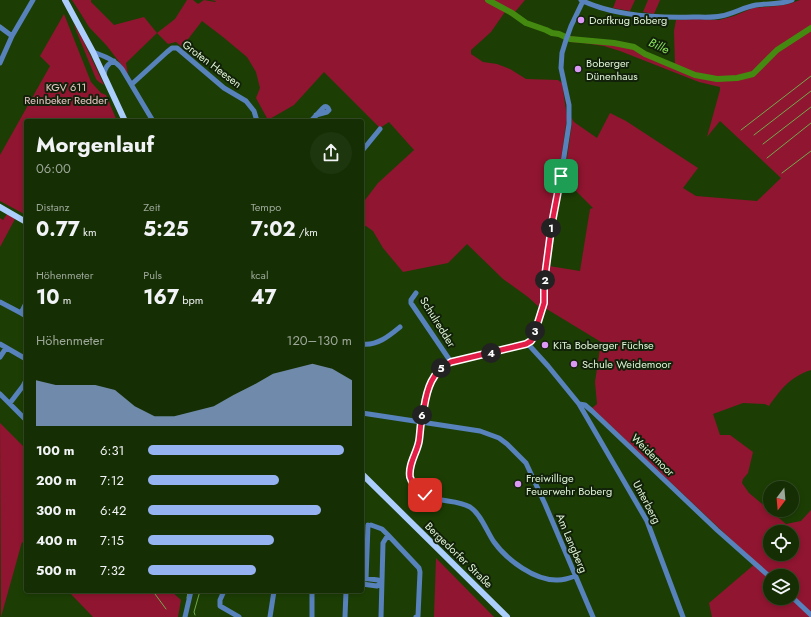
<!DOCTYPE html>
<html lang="de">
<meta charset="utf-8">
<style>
body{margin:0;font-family:Jost,sans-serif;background:#1e360d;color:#f1f3f6;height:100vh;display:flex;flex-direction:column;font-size:15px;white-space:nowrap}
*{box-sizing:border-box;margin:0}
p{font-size:13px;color:#9da89a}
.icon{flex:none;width:22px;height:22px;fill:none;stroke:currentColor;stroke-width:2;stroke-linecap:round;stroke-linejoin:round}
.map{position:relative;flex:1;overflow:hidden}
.side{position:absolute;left:24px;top:119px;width:340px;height:474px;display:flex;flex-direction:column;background:#152e03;border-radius:4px;box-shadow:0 2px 6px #0003,0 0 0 1px #344a25}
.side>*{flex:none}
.needle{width:26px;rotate:196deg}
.controls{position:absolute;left:763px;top:481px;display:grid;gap:8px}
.controls a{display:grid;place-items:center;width:36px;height:36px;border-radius:50%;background:#152e03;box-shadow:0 2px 6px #0003,0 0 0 1px #344a25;font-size:20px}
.pin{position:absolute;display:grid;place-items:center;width:34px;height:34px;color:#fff;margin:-17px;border-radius:8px;box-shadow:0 2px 6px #0006}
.km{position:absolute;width:20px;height:20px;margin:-10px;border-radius:50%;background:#222;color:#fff;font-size:11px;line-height:20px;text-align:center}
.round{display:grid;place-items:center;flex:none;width:42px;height:42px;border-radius:21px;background:#1e360d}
.headline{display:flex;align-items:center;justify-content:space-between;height:68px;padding:0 12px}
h1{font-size:22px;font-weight:700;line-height:30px}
.stats{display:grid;grid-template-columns:repeat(3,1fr);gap:6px;height:68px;padding:4px 12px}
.stats div{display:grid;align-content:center}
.stats b{font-size:20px;font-weight:700}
.stats small{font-size:11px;font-weight:400}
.stats p{font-size:11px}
.chart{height:112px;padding:8px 12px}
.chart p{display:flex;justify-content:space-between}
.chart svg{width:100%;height:72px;margin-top:4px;fill:#95b2f1;opacity:.7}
ul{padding:0 12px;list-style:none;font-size:13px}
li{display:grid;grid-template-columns:64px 48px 1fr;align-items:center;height:30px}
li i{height:10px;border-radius:5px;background:#95b2f1}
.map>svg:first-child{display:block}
.green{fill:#901530;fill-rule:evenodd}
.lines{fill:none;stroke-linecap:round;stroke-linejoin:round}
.stream{stroke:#72aa4b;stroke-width:1}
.river{stroke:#448a10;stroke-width:6}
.minor{stroke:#5782bb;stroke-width:5}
.major{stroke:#accefd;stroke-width:6}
.route-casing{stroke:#fff;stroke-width:8}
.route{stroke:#e11d48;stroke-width:5}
.poi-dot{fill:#db99f5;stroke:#12210a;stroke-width:1.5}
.labels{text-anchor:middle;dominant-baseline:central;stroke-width:4;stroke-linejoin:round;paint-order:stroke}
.poi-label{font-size:11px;fill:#def3d5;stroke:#12210a;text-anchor:start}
.street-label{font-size:11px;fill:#def3d5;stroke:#12210a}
.park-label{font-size:11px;fill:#e9c7c8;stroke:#12210a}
.water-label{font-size:12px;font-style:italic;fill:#8ce55c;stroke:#12210a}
</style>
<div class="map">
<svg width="811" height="617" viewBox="0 0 811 617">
<rect width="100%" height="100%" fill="#1c3e04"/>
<path class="green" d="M72,0H91V2L114,25L144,17L157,33L175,19L187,0H193L198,4L204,0L215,2L216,1L211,0H525L515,12L507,9L491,32L471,50V54L483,62L497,64L510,69L526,79L558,80L562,83L567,117L540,308L528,297L503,279L467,244L448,263L403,272L383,248L373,231L366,226L362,227V206L365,200L378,183L414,150L389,122L380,128L324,72L294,105L268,120L256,98L260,88L256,72L247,57L223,37L202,21L182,47L176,42L168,44L157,33L126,63L128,75L120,63L107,46L89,27L81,14Z
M616,0H635L630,11L613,8Z
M648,0H660L654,14L643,12Z
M800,0H811V370C790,377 781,389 769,406L765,404L743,403L713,414L720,435H730L753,452L748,473L743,479L742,483L749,493L786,524L801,521L811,510V617H712L709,603L756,563L592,408L597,404L595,382L601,342L545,308L546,284L549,266L580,271L590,209L593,208L564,179L572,123L571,117L574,122L597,138L610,113L626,121L698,168L683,188L696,196L757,201L781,178L720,121L707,137L720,90V87L699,82L620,51L604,46L583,43L570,42L571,36L592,40L614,41L635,45L646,52L675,64L674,31L676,20L695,19L719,20L734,16L753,8L777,6L789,4ZM770,532H792V554H770ZM770,576H792V598H770Z
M64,14L91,82L101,93L106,95L117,121H26V215L0,201V155L50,66L40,56Z
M73,23L82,38L104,85L99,82L96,79Z
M7,214L15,219L0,247V218L3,220Z
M0,423L26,449V546L22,542L1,617Z
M436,558L494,617H434Z
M68,591H171L181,600L178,617H93Z"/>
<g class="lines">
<path class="stream" d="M741,130L811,76
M754,135L811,91
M763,144L811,107
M767,158L811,123
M782,173L811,151
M152,591L155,594L166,609
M187,598L188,592
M195,615L194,612L200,591"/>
<path class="river" d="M488,0L512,13L526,23L546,30L552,33L559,34L570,39L614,43L634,47L645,54L695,75L717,79L737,78L753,74L777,50L811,28"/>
<path class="minor" d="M581,0C613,16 658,18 693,17C702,17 712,18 721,16C733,14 744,7 756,5C768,3 781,5 792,0
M0,27L12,36
M93,52C104,56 115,60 122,69L153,121
M0,63L12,36L33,0
M104,75C104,69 108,63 114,61
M132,84L167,52L172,48H177L224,88L246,101L254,111L257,121
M311,121L323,108C325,106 326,106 328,108L329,110L327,112L316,115
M362,151L380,129
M416,293L411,300V303L451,362
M0,302L21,313
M26,303L21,313L26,316
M0,344L26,359
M362,344C377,346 389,336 400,327
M528,344L548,366L579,404L585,405L592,411L717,530L770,577
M0,357L6,348
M0,394L26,420
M10,403L23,386L26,380
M579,404L647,521L683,617
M362,413L480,431L499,438L507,444L526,463L545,504L593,617
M371,525L382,529L388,535
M575,576C570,578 564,580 558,580C535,581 507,560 494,542C487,532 481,514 470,507C455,498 436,504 421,492C418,490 414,487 413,484C405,470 416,457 419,443C421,436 420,429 421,422C421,417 423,412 424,407C428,387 433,369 454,361L526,344L531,341L533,338L543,308L544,283L552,223L561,176L569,124V105L561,68L562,53L566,40L571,26L583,1
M362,578L378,580L381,583L377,586L362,584
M366,579L368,525
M224,591L220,600V606L239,617
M792,597L811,615
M185,617L191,591
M270,617L274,591
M312,617V591
M345,617L346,591
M381,617L383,543L388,535L419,568L420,572L418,616L416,617"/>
<path class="major" d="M65,0L93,52L125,121
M0,207L26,222
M362,474L507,617"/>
</g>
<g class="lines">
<g class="route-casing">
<path id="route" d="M425,495C419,490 412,485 410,477C408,464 417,453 419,441C420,435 420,429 421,423C421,418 423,413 424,408C427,389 432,371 451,362L526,344L531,341L533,338L544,303V283L552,223L561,176"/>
</g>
<use href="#route" class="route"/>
</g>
<g class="poi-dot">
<circle cx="581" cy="20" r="4"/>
<circle cx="578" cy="69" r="4"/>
<circle cx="545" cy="345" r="4"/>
<circle cx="574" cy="364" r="4"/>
<circle cx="518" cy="484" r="4"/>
</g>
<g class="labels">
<g class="poi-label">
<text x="589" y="20">Dorfkrug Boberg</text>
<text x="586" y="63">Boberger<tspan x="586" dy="13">Dünenhaus</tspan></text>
<text x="553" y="345">KiTa Boberger Füchse</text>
<text x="582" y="364">Schule Weidemoor</text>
<text x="526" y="478">Freiwillige<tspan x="526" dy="13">Feuerwehr Boberg</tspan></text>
</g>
<g class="street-label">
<text transform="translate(212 64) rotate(37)">Groten Heesen</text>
<text transform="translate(438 322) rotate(58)">Schulredder</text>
<text transform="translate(653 455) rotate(44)">Weidemoor</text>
<text transform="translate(647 502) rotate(62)">Unterberg</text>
<text transform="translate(572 543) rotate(67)">Am Langberg</text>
<text transform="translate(459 555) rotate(44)">Bergedorfer Straße</text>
</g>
<g class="park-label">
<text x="66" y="87">KGV 611<tspan x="66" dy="13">Reinbeker Redder</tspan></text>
</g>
<g class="water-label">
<text transform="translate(659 46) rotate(25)">Bille</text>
</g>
</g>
</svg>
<div class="controls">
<a><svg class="needle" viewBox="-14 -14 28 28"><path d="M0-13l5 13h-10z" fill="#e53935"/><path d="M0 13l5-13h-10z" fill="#9da89a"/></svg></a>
<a><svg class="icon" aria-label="locate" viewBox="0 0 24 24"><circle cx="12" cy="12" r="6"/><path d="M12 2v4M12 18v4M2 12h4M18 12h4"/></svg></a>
<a><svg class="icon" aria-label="layers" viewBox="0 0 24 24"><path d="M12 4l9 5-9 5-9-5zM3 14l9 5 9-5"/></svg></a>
</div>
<div class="pin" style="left:561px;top:176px;background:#1e9e55"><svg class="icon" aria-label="arrive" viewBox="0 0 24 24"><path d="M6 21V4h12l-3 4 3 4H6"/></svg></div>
<div class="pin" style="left:425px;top:495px;background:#d93025"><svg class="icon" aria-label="check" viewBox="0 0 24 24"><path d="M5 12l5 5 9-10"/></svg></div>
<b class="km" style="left:551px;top:228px">1</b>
<b class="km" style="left:545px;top:280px">2</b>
<b class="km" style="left:535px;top:331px">3</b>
<b class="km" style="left:491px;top:353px">4</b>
<b class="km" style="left:441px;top:368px">5</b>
<b class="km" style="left:422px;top:415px">6</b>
<section class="side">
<div class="headline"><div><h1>Morgenlauf</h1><p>06:00</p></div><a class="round"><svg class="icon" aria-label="share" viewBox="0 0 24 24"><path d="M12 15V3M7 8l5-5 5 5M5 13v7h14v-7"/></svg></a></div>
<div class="stats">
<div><p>Distanz</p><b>0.77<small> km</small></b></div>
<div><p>Zeit</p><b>5:25</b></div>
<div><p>Tempo</p><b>7:02<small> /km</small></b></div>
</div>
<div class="stats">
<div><p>Höhenmeter</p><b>10<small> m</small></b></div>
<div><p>Puls</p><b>167<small> bpm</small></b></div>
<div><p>kcal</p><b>47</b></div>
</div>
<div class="chart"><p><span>Höhenmeter</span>120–130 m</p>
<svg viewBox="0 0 160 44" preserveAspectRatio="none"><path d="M0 44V16L10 19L20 19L30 19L40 22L50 32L60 38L70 38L80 35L90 32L100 25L110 19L120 12L130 9L140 6L150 9L160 16V44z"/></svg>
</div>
<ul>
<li><b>100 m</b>6:31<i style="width:96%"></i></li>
<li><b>200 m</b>7:12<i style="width:64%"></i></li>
<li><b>300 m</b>6:42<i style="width:85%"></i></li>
<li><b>400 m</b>7:15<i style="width:62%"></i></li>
<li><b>500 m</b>7:32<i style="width:53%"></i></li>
</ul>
</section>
</div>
